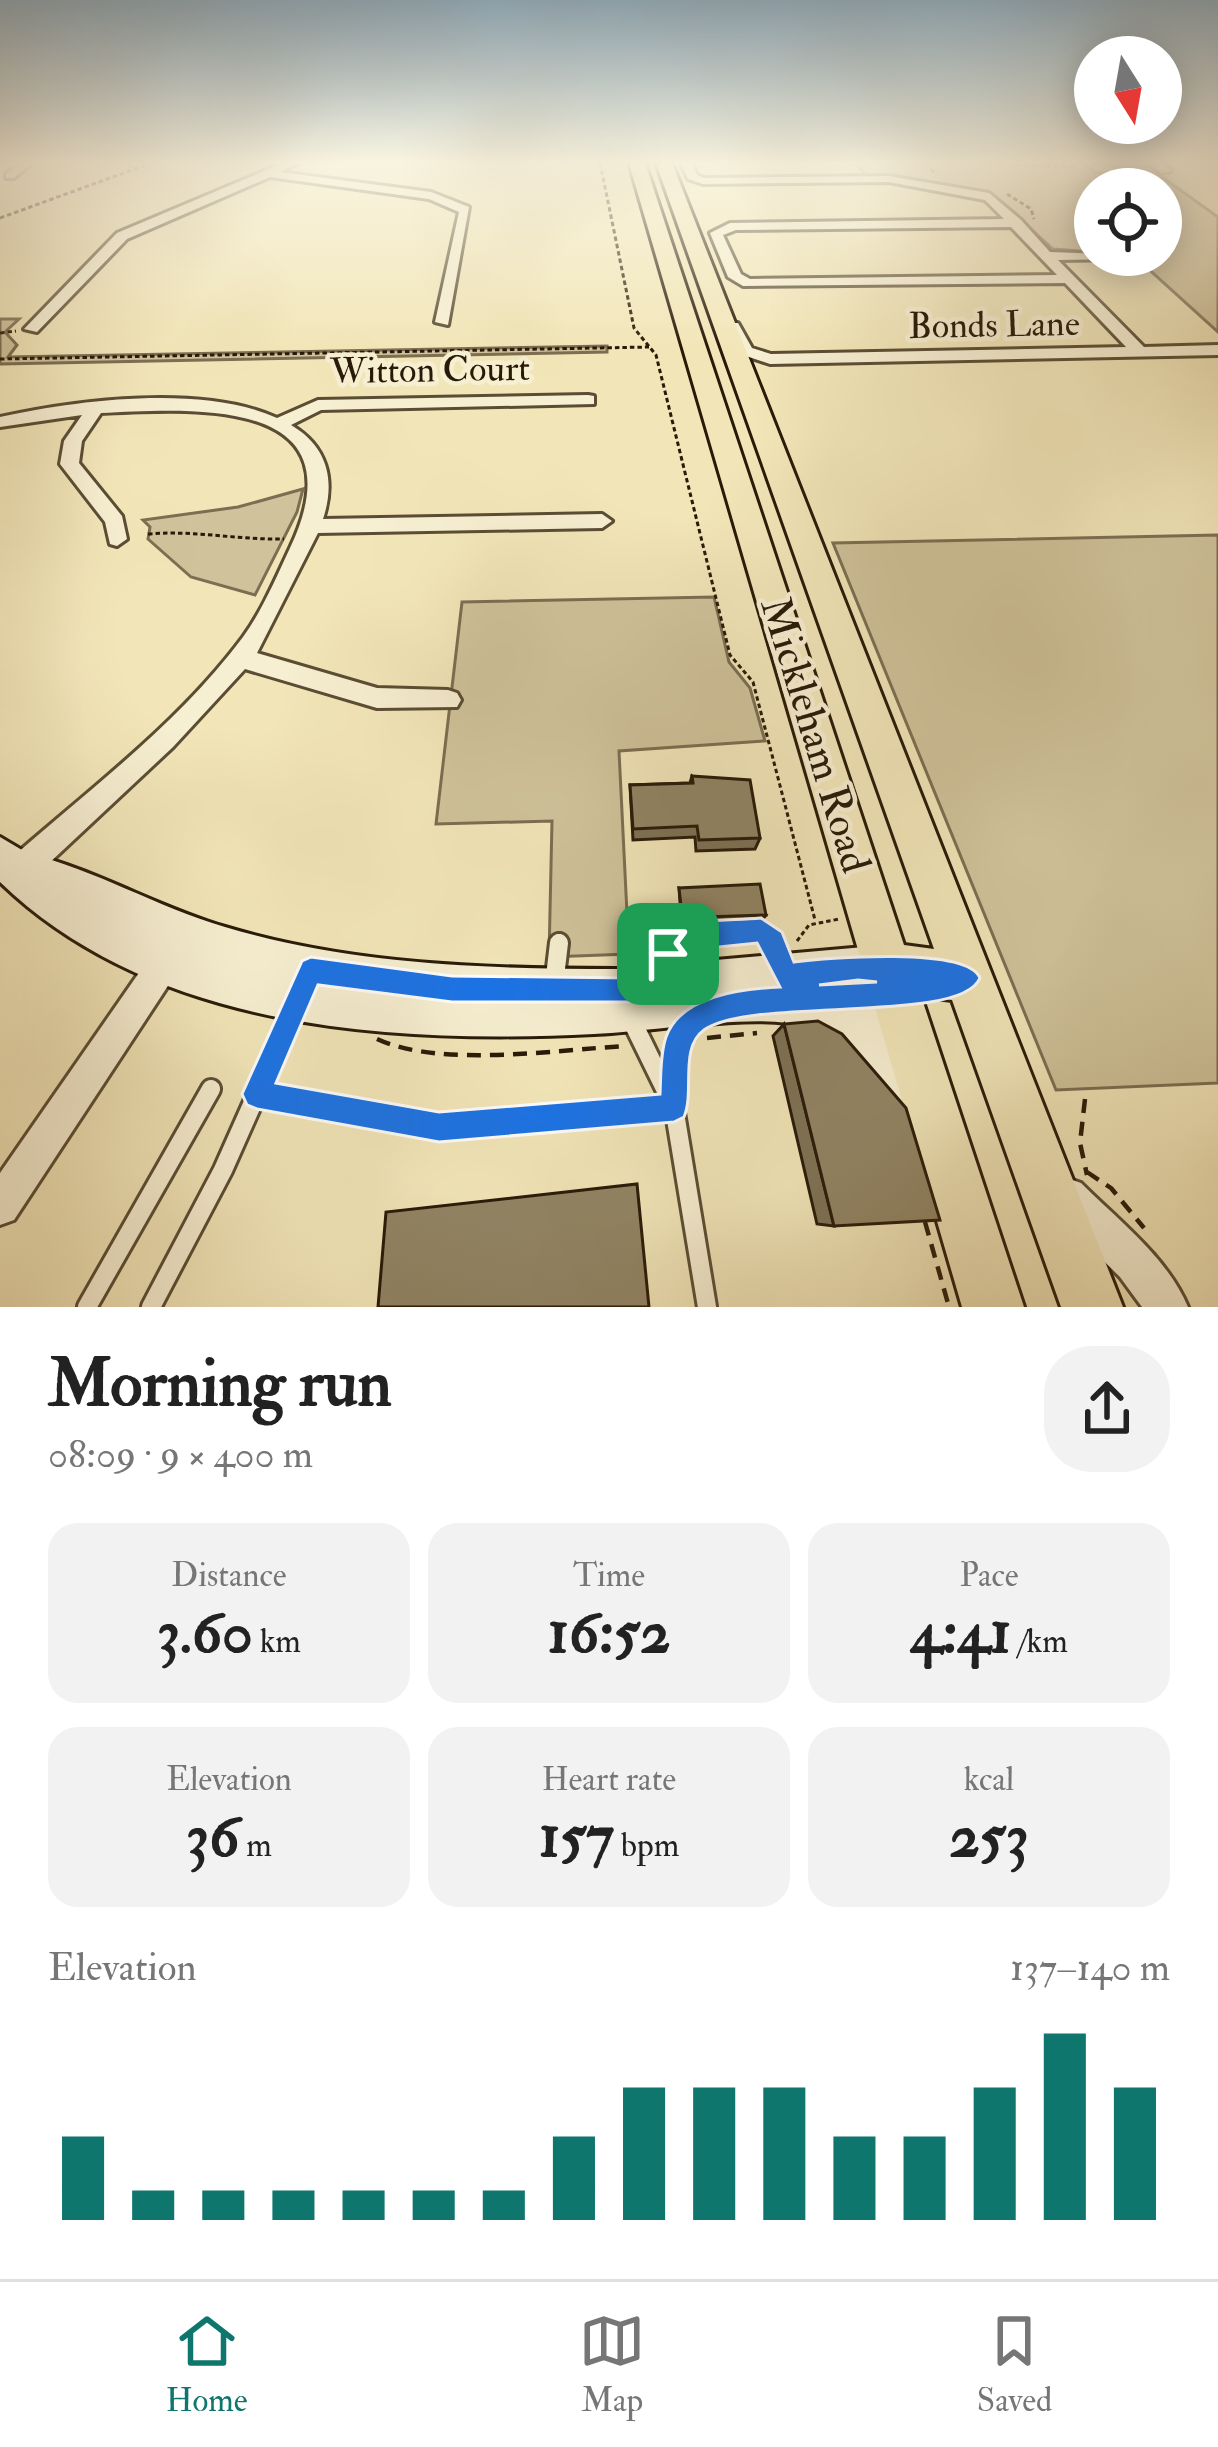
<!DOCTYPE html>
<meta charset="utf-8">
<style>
body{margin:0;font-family:"IM FELL Double Pica",serif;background:#f2f2f2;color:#222;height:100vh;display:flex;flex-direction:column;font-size:45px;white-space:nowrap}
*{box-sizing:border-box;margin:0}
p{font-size:39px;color:#767676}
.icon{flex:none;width:66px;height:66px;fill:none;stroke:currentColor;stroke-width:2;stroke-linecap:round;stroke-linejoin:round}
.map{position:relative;height:1307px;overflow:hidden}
.panel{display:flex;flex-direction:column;background:#fff;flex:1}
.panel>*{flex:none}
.needle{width:78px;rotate:169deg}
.controls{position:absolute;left:1074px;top:36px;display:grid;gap:24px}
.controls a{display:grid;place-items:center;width:108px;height:108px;border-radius:50%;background:#fff;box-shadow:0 6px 30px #0003;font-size:60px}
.pin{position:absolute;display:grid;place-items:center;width:102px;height:102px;color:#fff;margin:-51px;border-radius:24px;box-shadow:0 6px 18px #0006}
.round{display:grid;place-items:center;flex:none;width:126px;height:126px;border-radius:48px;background:#f2f2f2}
.summary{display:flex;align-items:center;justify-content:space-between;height:204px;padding:0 48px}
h1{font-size:66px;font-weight:700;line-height:90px}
.figures{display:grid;grid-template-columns:repeat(3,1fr);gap:18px;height:204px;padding:12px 48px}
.figures div{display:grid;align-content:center;border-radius:30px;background:#f2f2f2;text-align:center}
.figures b{font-size:60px;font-weight:700}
.figures small{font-size:33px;font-weight:400}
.figures p{font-size:33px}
.chart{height:336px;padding:24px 48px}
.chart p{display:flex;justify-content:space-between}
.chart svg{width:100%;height:216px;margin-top:12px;stroke:#0f766e;stroke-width:6}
.menu{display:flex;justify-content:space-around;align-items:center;height:168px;border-top:3px solid #e0e0e0;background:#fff;font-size:33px;color:#767676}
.menu a{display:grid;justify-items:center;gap:6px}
.menu .current{color:#0f766e}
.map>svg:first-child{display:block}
.green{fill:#d0c39b;stroke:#7c6e52;stroke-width:3}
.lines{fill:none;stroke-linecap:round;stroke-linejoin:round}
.lane-far1-casing{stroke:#5a4d34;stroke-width:20}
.lane-casing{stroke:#5a4d34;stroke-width:24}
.street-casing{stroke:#5a4d34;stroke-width:6}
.secondary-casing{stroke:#281a08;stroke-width:6}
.primary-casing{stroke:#281a08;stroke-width:6}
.path-far1{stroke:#281a08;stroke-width:3;stroke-dasharray:4.5 3;stroke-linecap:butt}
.path{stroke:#281a08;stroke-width:4.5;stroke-dasharray:14 9;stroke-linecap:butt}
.lane-far1{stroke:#f7efd2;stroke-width:14}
.lane{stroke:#f7efd2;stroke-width:18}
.street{fill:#f7efd2;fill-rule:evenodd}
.secondary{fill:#f7efd2;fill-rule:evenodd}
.primary{fill:#f2e6b9;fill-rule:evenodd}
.wall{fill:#7d7256;stroke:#281a08;stroke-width:3}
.shaded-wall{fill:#665c46;stroke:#281a08;stroke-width:3}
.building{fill:#918464;stroke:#281a08;stroke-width:3}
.route{fill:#1a73e8;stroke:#fff;stroke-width:3;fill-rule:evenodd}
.labels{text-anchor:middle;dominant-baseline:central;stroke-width:9;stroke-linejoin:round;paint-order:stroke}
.far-street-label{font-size:36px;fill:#281a08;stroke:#f7efd2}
.street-label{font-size:42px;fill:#281a08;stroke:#f7efd2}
</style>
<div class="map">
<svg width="1218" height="1307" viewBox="0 0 1218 1307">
<rect width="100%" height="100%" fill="#f2e6b9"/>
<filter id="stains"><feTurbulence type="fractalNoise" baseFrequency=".00167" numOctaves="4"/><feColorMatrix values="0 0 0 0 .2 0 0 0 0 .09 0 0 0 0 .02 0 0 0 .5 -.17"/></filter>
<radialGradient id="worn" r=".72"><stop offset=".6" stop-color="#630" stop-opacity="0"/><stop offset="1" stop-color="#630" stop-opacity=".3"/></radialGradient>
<path class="green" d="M854,163H1084L1095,173L1119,172L1113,166H1147L1218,217V332L1133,255H1161V189H1095V252L1053,249L992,194L867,175Z
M0,319H19L5,332L17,345L8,357L607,346V352L0,364Z
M303,489L297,512L255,595L191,577L148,539L150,527L143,520L238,507Z
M1218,535V1083L1056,1090L833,543Z
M714,597L729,662L750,688L765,741L619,751L629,954L549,957L552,821L436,824L462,602Z"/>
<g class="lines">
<g class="lane-far1-casing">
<path id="lane-far1" d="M558,946L559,941
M677,946L704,933L761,930L774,946"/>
</g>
<g class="lane-casing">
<path id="lane" d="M772,943L782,966
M554,985L559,943
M658,997L668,957L681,943
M632,1021L674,1107L707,1307
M257,1094L439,1127L674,1107
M674,1106L678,1047L695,1020
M87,1307L211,1089
M151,1307L223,1170L296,1006"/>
</g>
<g class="street-casing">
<path id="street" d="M20,163H32L14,178H6V174Z
M283,163H298L280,172L431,192L469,207L448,325L435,322L459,212L429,199L270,177L127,239L37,332L24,329L117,233Z
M681,163H692L697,175L704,178L889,176L989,193L1021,220L1050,252L1131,255L1124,259L1058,260L1144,347L1218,345V355L770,364L740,354L725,326L728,323H738L752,348L771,354L1126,347L1065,283L743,286L728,277L710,233L730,223L1004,219L985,200L889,182L703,184L688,179ZM1011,227L1057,275L750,279L741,274L723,235L736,230Z
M1149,163H1162L1171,171L1161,173Z
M588,395L594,396V404L321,410L291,425C327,446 336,480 323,519L602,514L612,521L602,528L318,533L257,653L377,688L448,690L457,693L461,700L457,707L377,708L245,669L173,747L31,880L20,885L9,880L5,870L9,860C89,790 179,723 243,637C262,611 276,578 290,548C361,398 200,408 101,413L82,441L79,463L122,516L127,539L117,546L110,544L105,522L60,464L64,441L82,415L0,427V417C77,400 203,384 277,418L318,400Z
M170,939L181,944L186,955L181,966L14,1220L0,1225V1173L159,944Z
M1067,1178L1081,1183C1118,1220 1167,1257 1188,1307H1142L1120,1277L1053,1211L1048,1197L1053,1183Z"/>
</g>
<g class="secondary-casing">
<path id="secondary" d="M0,837L27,853C96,870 157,907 225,927C352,965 486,969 617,969L633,976L637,986L694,983L700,967L716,960L887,945L903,951L909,967L906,975L919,994L912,1010L879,1018L940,1105L932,1122L915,1130C864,1109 858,1034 786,1023C740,1016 645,1032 594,1034C392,1044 153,1030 0,882Z"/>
</g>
<g class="primary-casing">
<path id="primary" d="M629,163H645L904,945L934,949L656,163H672L1123,1307H1061L952,1000L921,996L1024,1307H962Z"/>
</g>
<path class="path-far1" d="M600,163L634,328L656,355L730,655L753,682L815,920
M927,163L936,176
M979,163L1073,167
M1007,194L1031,209L1034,219
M0,218L151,163
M0,333L16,331
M0,359L649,347
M148,534C194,530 237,540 284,539
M797,941L809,925L839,919"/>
<path class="path" d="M619,958L645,956
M707,1038L757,1033
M377,1039C440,1068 555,1050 625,1046
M1085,1099L1080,1143L1087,1175
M1087,1172L1111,1188L1144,1228
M925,1222L949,1307"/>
<use href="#lane-far1" class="lane-far1"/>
<use href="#lane" class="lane"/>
<use href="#street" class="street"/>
<use href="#secondary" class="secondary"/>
<use href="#primary" class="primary"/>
</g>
<path class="wall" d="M692,776L760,838L755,849L696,851L695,837L633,840L630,785L690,783Z
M679,888L766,915L763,919L703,922L682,929Z
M784,1024L834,1226L817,1224L773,1036Z"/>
<path class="shaded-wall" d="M705,917L703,922L682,929L683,924Z"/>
<path class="building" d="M692,776L750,780L760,838L699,840L697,826L633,829L630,785L693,783Z
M760,884L766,915L705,917L683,924L679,888Z
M818,1021L842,1034L906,1108L940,1220L834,1226L784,1024Z
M637,1184L649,1307H378L386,1212Z"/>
<linearGradient id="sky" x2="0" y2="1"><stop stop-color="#90acbd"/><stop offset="0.47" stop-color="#f9f4e0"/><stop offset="1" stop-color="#f9f4e0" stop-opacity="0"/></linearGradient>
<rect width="1218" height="346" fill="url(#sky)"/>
<path class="route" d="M761,918L782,932L794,962C826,958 967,946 980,978C961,1025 752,996 704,1030C679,1048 695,1092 684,1117L674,1122L439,1142L257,1109L247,1105L242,1094L302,961L311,957L452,976L633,978L649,976C666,912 705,923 761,918ZM757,943L780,987C742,989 681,995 666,1037C660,1054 661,1076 660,1094L439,1112L276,1083L318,985L452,1002H659L668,998L679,961L690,950ZM858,980L877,982L819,985Z"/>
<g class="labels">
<g class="far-street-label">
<text transform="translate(994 325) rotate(-1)">Bonds Lane</text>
<text transform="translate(430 370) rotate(-1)">Witton Court</text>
</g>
<g class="street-label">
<text transform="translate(815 735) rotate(73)">Mickleham Road</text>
</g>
</g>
<rect width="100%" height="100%" filter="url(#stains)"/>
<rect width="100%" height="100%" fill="url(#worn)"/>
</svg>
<div class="controls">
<a><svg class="needle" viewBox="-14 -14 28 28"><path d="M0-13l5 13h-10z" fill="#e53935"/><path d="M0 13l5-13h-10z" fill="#767676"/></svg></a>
<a><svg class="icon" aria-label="locate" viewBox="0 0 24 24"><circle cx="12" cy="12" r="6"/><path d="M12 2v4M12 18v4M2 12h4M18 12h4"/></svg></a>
</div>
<div class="pin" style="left:668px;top:954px;background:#1e9e55"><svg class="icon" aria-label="arrive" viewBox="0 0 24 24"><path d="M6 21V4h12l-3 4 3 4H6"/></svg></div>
</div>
<section class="panel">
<div class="summary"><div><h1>Morning run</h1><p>08:09 · 9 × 400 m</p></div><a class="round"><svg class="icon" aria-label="share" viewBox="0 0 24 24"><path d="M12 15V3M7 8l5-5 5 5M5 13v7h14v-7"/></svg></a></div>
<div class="figures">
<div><p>Distance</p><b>3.60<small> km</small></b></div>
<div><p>Time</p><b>16:52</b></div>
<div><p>Pace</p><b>4:41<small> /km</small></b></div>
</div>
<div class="figures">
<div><p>Elevation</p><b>36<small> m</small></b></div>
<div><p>Heart rate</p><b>157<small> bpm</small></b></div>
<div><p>kcal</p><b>253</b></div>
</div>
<div class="chart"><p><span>Elevation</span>137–140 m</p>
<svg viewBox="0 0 160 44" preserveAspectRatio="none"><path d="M5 44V27M15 44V38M25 44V38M35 44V38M45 44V38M55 44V38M65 44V38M75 44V27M85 44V17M95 44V17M105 44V17M115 44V27M125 44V27M135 44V17M145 44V6M155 44V17"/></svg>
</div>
</section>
<nav class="menu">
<a class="current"><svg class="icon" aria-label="home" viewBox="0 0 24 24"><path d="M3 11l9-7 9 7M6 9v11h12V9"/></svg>Home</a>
<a><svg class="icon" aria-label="map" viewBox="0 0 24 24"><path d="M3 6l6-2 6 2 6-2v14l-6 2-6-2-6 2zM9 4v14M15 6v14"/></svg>Map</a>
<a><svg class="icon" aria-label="saved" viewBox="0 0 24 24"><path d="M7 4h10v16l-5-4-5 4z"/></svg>Saved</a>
</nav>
